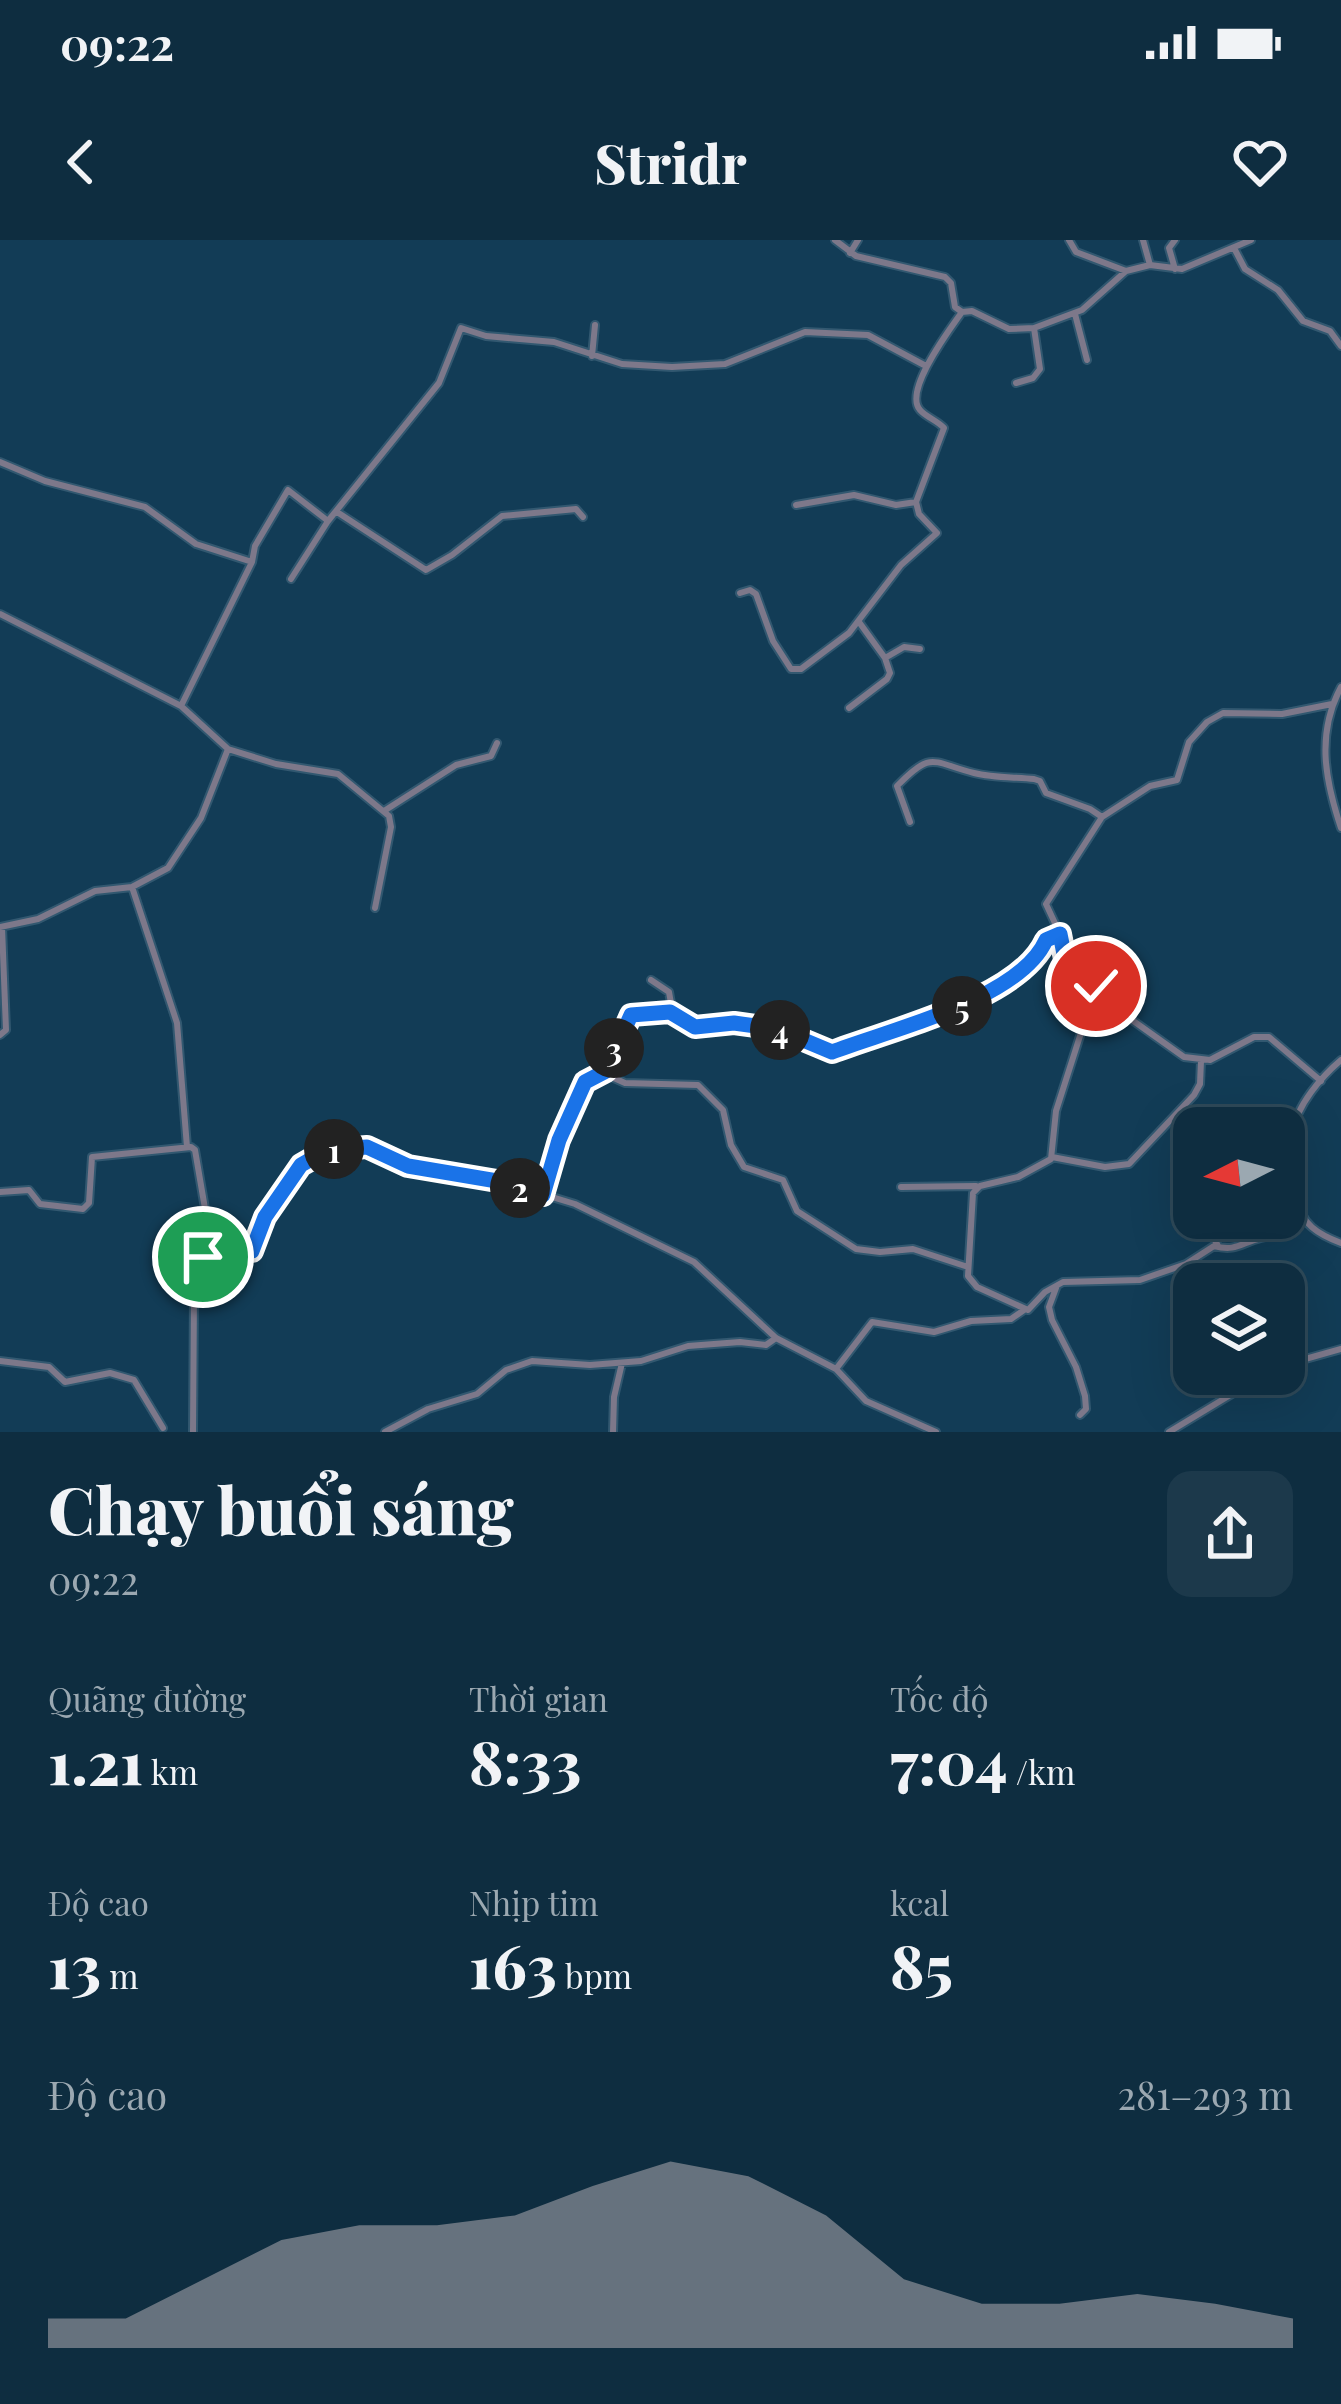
<!DOCTYPE html>
<html lang="vi">
<meta charset="utf-8">
<style>
body{margin:0;font-family:"Playfair Display",serif;background:#1c394b;color:#f1f3f6;height:100vh;display:flex;flex-direction:column;font-size:45px;white-space:nowrap}
*{box-sizing:border-box;margin:0}
p{font-size:39px;color:#9ba8b1}
.icon{flex:none;width:66px;height:66px;fill:none;stroke:currentColor;stroke-width:2;stroke-linecap:round;stroke-linejoin:round}
.map{position:relative;height:1192px;overflow:hidden}
.drawer{display:flex;flex-direction:column;background:#0e2d40;flex:1}
.drawer>*{flex:none}
.needle{width:78px;rotate:264deg}
.controls{position:absolute;left:1173px;top:867px;display:grid;gap:24px}
.controls a{display:grid;place-items:center;width:132px;height:132px;border-radius:24px;background:#0e2d40;box-shadow:0 12px 48px #0002,0 0 0 3px #2e4959;font-size:60px}
.pin{position:absolute;display:grid;place-items:center;width:102px;height:102px;color:#fff;margin:-51px;border:6px solid #fff;border-radius:50%;box-shadow:0 3px 12px #0007}
.km{position:absolute;width:60px;height:60px;margin:-30px;border-radius:50%;background:#222;color:#fff;font-size:33px;line-height:60px;text-align:center}
.round{display:grid;place-items:center;flex:none;width:126px;height:126px;border-radius:24px;background:#1c394b}
.head{display:flex;align-items:center;justify-content:space-between;height:204px;padding:0 48px}
h1{font-size:66px;font-weight:800;line-height:90px}
.metrics{display:grid;grid-template-columns:repeat(3,1fr);gap:18px;height:204px;padding:12px 48px}
.metrics div{display:grid;align-content:center}
.metrics b{font-size:60px;font-weight:800}
.metrics small{font-size:33px;font-weight:400}
.metrics p{font-size:33px}
.chart{height:336px;padding:24px 48px}
.chart p{display:flex;justify-content:space-between}
.chart svg{width:100%;height:216px;margin-top:12px;fill:#8c9099;opacity:.7}
.status{display:flex;justify-content:space-between;align-items:center;height:84px;padding:0 60px;background:#0e2d40;direction:ltr}
.status svg{height:33px;fill:currentColor}
header{display:flex;justify-content:space-between;align-items:center;height:156px;padding:0 48px;background:#0e2d40;font-size:54px;font-weight:800}
.map>svg:first-child{display:block}
.lines{fill:none;stroke-linecap:round;stroke-linejoin:round}
.minor-casing{stroke:#325870;stroke-width:10}
.minor{stroke:#7d788a;stroke-width:6}
.route-casing{stroke:#fff;stroke-width:24}
.route{stroke:#1a73e8;stroke-width:15}
</style>
<div class="status"><b>09:22</b><svg viewBox="0 0 49 12"><path d="M0 12V9h3v3zM5 12V6h3v6zM10 12V3h3v9zM15 12V0h3v12zM26 1h20v11H26zM47 4h2v5h-2z"/></svg></div>
<header><svg class="icon" aria-label="back" viewBox="0 0 24 24"><path d="M15 5l-7 7 7 7"/></svg>Stridr<svg class="icon" aria-label="heart" viewBox="0 0 24 24"><path d="M12 20l-8-8c-3-5 5-10 8-4 3-6 11-1 8 4z"/></svg></header>
<div class="map">
<svg width="1341" height="1192" viewBox="0 0 1341 1192">
<rect width="100%" height="100%" fill="#123c56"/>
<g class="lines">
<g class="minor-casing">
<path id="minor" d="M835,0L856,16L945,37L951,43L955,67L962,72
M1069,0L1076,12L1126,31
M1143,0L1150,25
M1234,8L1245,29L1278,50L1303,81L1330,91L1341,106
M850,13L858,0
M1175,29L1169,8L1175,0
M1075,74L1087,120
M592,116L595,85
M1016,143L1033,138L1040,129L1034,88
M0,222L45,241L145,267L196,304L252,322
M796,265L854,255L896,265L916,262
M337,272L426,330L452,315L502,276L576,269L583,277
M291,339L328,281L439,143L461,88L486,96L554,102L622,124L672,127L725,124L805,92L868,95L926,126
M740,353L750,350L756,354L773,401L791,429H801L849,393L901,325L937,293L919,274L916,262L944,188C938,181 926,177 920,170C903,151 950,89 962,72L972,71L1009,89L1034,88L1082,70L1126,31L1150,25L1182,29L1251,0
M0,374L181,466
M885,418L904,407L920,409
M1341,447C1316,494 1325,540 1341,588
M849,468L887,439L890,433L885,418L859,382
M228,509L276,524L338,534L389,576L391,587L375,668
M384,571L456,525L491,516L497,503
M910,582L897,546C932,510 931,522 974,533C993,538 1015,537 1034,539L1040,541L1046,553L1090,569L1102,577
M132,647L177,783L187,907
M0,687L38,679L95,651L132,647L168,628L201,578L228,509L181,466L252,322L255,306L288,250L328,281
M651,740L669,752L672,769L627,777L606,825L607,835L625,843L698,845L723,870L731,905L744,927L783,940L797,971L856,1009L880,1012L913,1009L968,1027
M1096,746L1056,871L1051,919L1018,937L980,946L973,953L968,1036L977,1047L1028,1070L1045,1052L1063,1042L1140,1040L1186,1024L1214,1006C1236,1012 1241,1003 1261,998C1287,991 1280,1000 1305,980
M670,772C697,798 743,779 779,790C797,795 814,805 832,812C891,791 1021,757 1046,700L1060,694
M0,795L6,790L2,687
M1341,820C1322,836 1296,866 1293,892C1292,905 1299,916 1302,929C1303,939 1298,948 1298,958C1299,984 1320,995 1341,1003
M1321,841L1269,797H1254L1210,820L1184,817L1125,775L1088,739L1068,734L1060,694L1046,664L1102,577L1150,546L1177,540L1189,502L1207,482L1223,473L1282,474L1332,464
M1052,917L1105,927L1129,924L1194,855L1200,844L1201,821
M901,947L976,946
M0,952L29,950L40,964L83,969L89,963L92,917L191,907L195,910L210,998L194,1053L193,1192
M543,955L559,900L585,842L606,831
M1203,978L1218,1006
M209,1006L239,1013L252,1011L265,977L301,925L327,910L367,907L408,926L503,942L575,964L694,1022L776,1098L836,1129L866,1161L936,1192
M1056,1048L1049,1067L1052,1080L1076,1127L1085,1156L1086,1169L1080,1175
M0,1121L49,1127L65,1142L110,1133L134,1140L163,1188
M1284,1125L1341,1109
M836,1129L872,1082L934,1092L971,1081L1011,1079L1024,1070
M385,1192L428,1169L477,1154L506,1130L532,1121L590,1125L641,1121L688,1106L740,1102L766,1105L776,1098
M613,1192L614,1157L622,1123
M1169,1192L1265,1134"/>
</g>
<use href="#minor" class="minor"/>
</g>
<g class="lines">
<g class="route-casing">
<path id="route" d="M203,1017L209,1006L239,1013L252,1011L265,977L301,925L327,910L367,907L408,926L503,942L543,955L559,900L585,842L606,831L631,775L670,772L695,787L734,783L777,789L832,812C892,789 1020,759 1046,700L1060,694L1068,734L1088,739L1096,746"/>
</g>
<use href="#route" class="route"/>
</g>
</svg>
<div class="controls">
<a><svg class="needle" viewBox="-14 -14 28 28"><path d="M0-13l5 13h-10z" fill="#e53935"/><path d="M0 13l5-13h-10z" fill="#9ba8b1"/></svg></a>
<a><svg class="icon" aria-label="layers" viewBox="0 0 24 24"><path d="M12 4l9 5-9 5-9-5zM3 14l9 5 9-5"/></svg></a>
</div>
<div class="pin" style="left:203px;top:1017px;background:#1e9e55"><svg class="icon" aria-label="arrive" viewBox="0 0 24 24"><path d="M6 21V4h12l-3 4 3 4H6"/></svg></div>
<div class="pin" style="left:1096px;top:746px;background:#d93025"><svg class="icon" aria-label="check" viewBox="0 0 24 24"><path d="M5 12l5 5 9-10"/></svg></div>
<b class="km" style="left:334px;top:909px">1</b>
<b class="km" style="left:520px;top:948px">2</b>
<b class="km" style="left:614px;top:808px">3</b>
<b class="km" style="left:780px;top:790px">4</b>
<b class="km" style="left:962px;top:766px">5</b>
</div>
<section class="drawer">
<div class="head"><div><h1>Chạy buổi sáng</h1><p>09:22</p></div><a class="round"><svg class="icon" aria-label="share" viewBox="0 0 24 24"><path d="M12 15V3M7 8l5-5 5 5M5 13v7h14v-7"/></svg></a></div>
<div class="metrics">
<div><p>Quãng đường</p><b>1.21<small> km</small></b></div>
<div><p>Thời gian</p><b>8:33</b></div>
<div><p>Tốc độ</p><b>7:04<small> /km</small></b></div>
</div>
<div class="metrics">
<div><p>Độ cao</p><b>13<small> m</small></b></div>
<div><p>Nhịp tim</p><b>163<small> bpm</small></b></div>
<div><p>kcal</p><b>85</b></div>
</div>
<div class="chart"><p><span>Độ cao</span>281–293 m</p>
<svg viewBox="0 0 160 44" preserveAspectRatio="none"><path d="M0 44V38L10 38L20 30L30 22L40 19L50 19L60 17L70 11L80 6L90 9L100 17L110 30L120 35L130 35L140 33L150 35L160 38V44z"/></svg>
</div>
</section>
